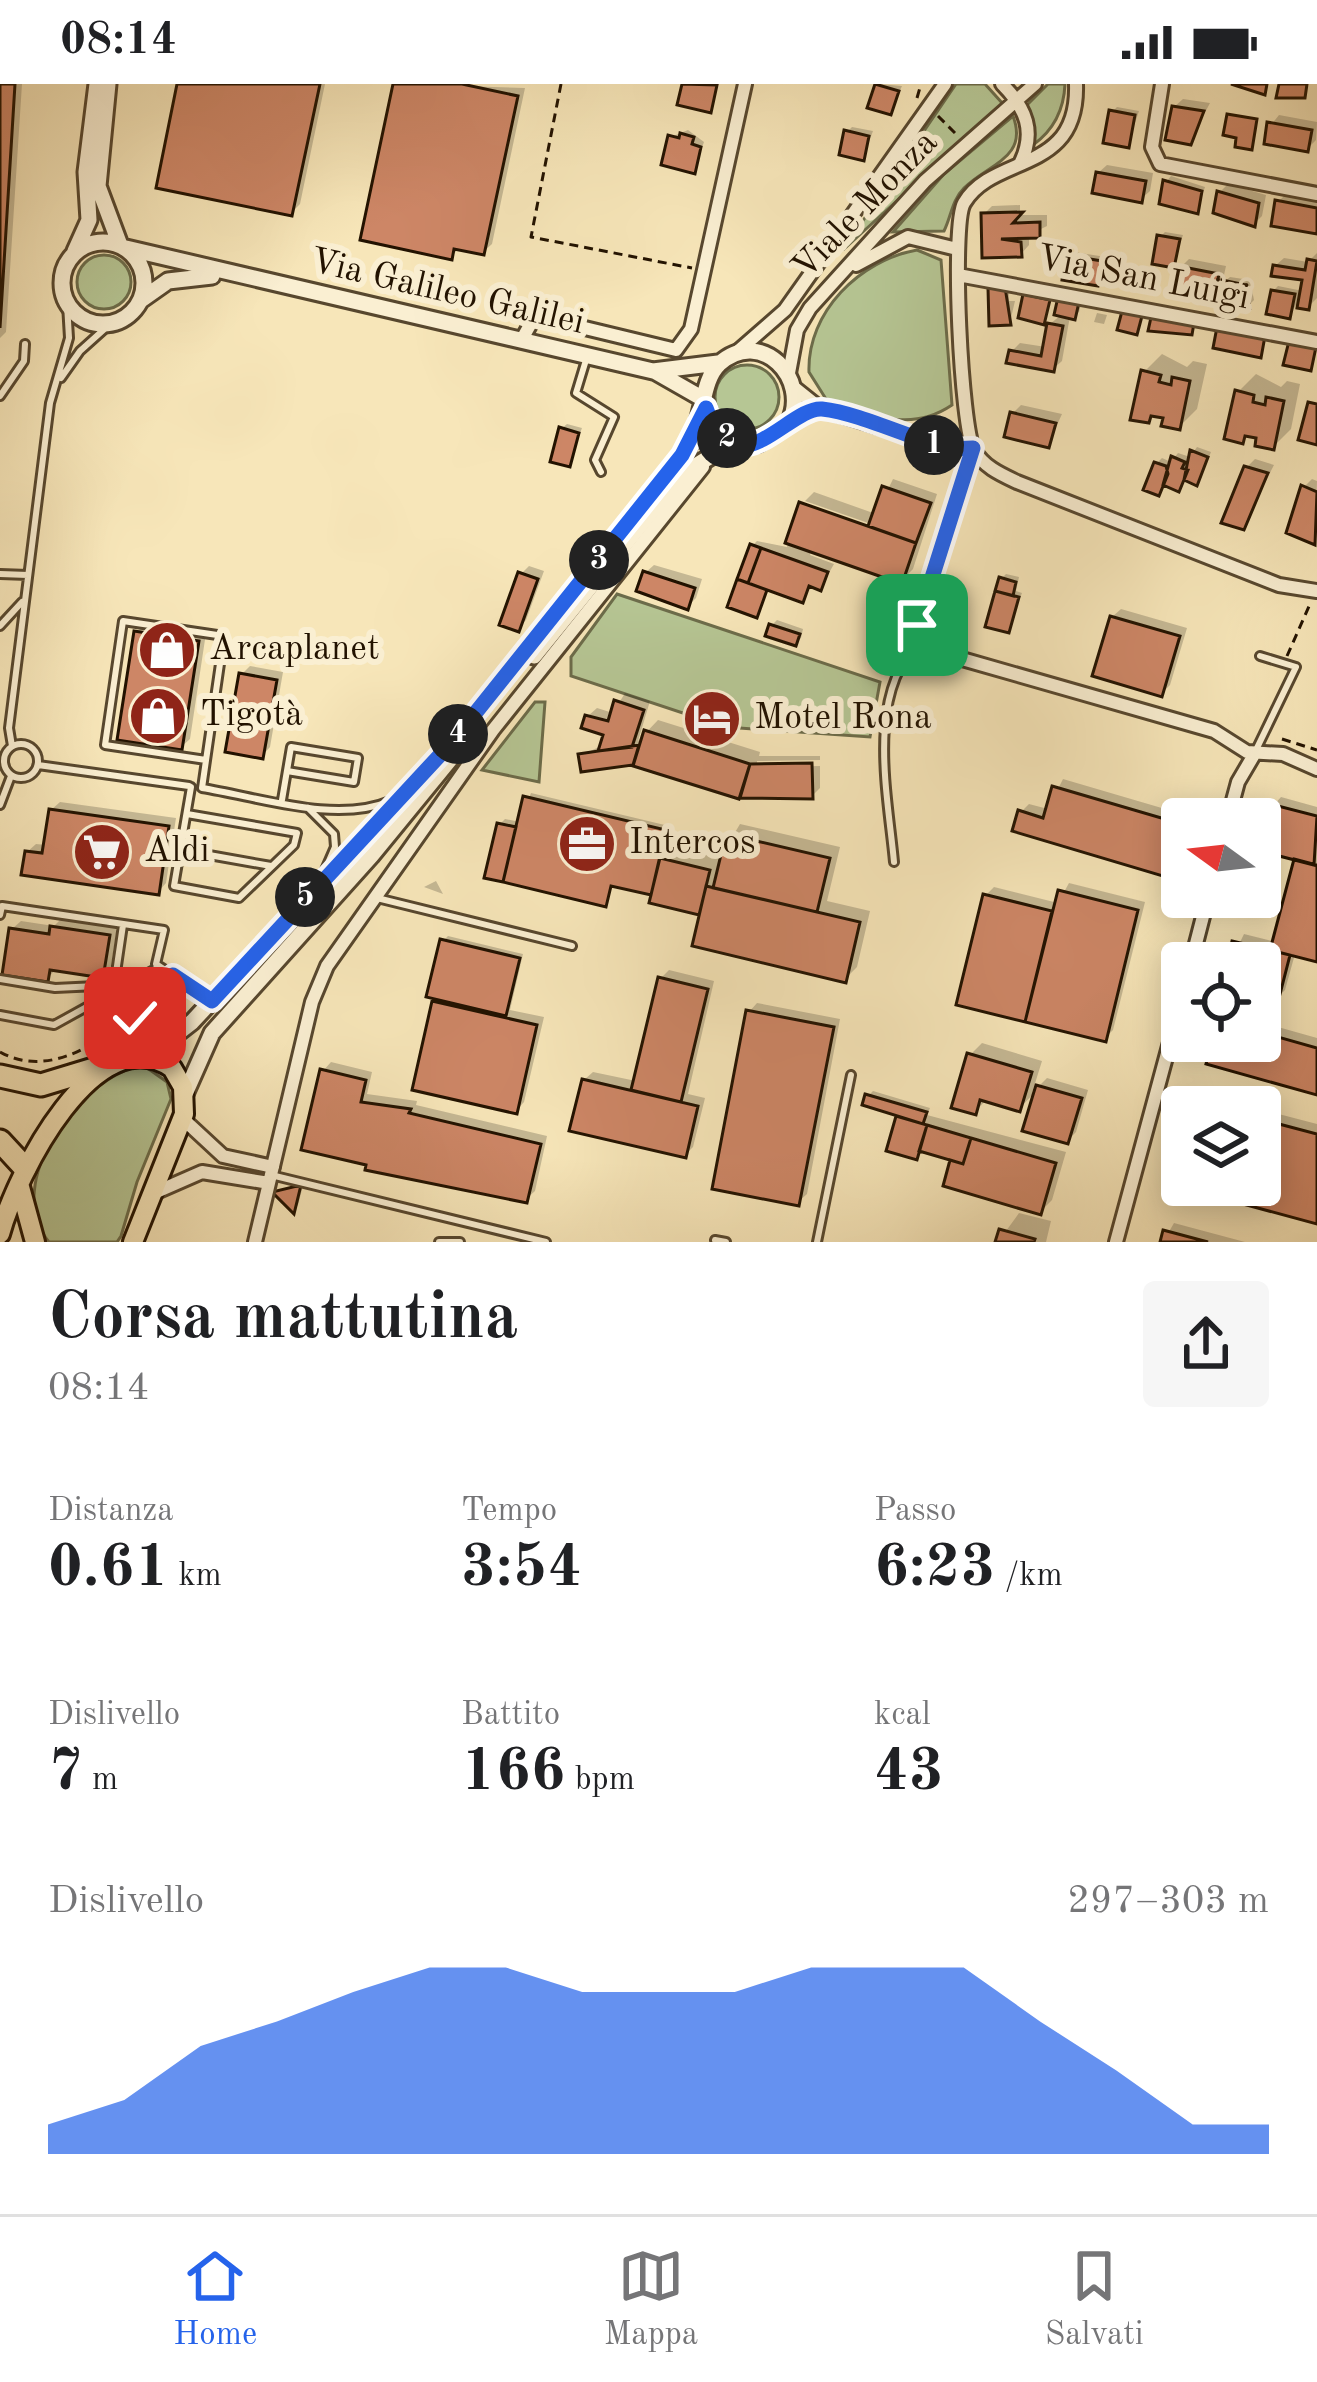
<!DOCTYPE html>
<html lang="it">
<meta charset="utf-8">
<style>
body{margin:0;font-family:"Old Standard TT",serif;background:#f6f6f6;color:#202124;height:100vh;display:flex;flex-direction:column;font-size:45px;white-space:nowrap}
*{box-sizing:border-box;margin:0}
p{font-size:39px;color:#757577}
.icon{flex:none;width:66px;height:66px;fill:none;stroke:currentColor;stroke-width:2;stroke-linecap:round;stroke-linejoin:round}
.map{position:relative;height:1158px;overflow:hidden}
.drawer{display:flex;flex-direction:column;background:#fff;flex:1}
.drawer>*{flex:none}
.needle{width:78px;rotate:285deg}
.fabs{position:absolute;left:1161px;top:714px;display:grid;gap:24px}
.fabs a{display:grid;place-items:center;width:120px;height:120px;border-radius:12px;background:#fff;box-shadow:0 6px 30px #0003;font-size:60px}
.pin{position:absolute;display:grid;place-items:center;width:102px;height:102px;color:#fff;margin:-51px;border-radius:24px;box-shadow:0 6px 18px #0006}
.km{position:absolute;width:60px;height:60px;margin:-30px;border-radius:50%;background:#222;color:#fff;font-size:33px;line-height:60px;text-align:center}
.round{display:grid;place-items:center;flex:none;width:126px;height:126px;border-radius:12px;background:#f6f6f6}
.headline{display:flex;align-items:center;justify-content:space-between;height:204px;padding:0 48px}
h1{font-size:66px;font-weight:600;line-height:90px}
.metrics{display:grid;grid-template-columns:repeat(3,1fr);gap:18px;height:204px;padding:12px 48px}
.metrics div{display:grid;align-content:center}
.metrics b{font-size:60px;font-weight:600}
.metrics small{font-size:33px;font-weight:400}
.metrics p{font-size:33px}
.chart{height:336px;padding:24px 48px}
.chart p{display:flex;justify-content:space-between}
.chart svg{width:100%;height:216px;margin-top:12px;fill:#2563eb;opacity:.7}
.status{display:flex;justify-content:space-between;align-items:center;height:84px;padding:0 60px;background:#fff;direction:ltr}
.status svg{height:33px;fill:currentColor}
.dock{display:flex;justify-content:space-around;align-items:center;height:168px;border-top:3px solid #e0e0e0;background:#fff;font-size:33px;color:#757577}
.dock a{display:grid;justify-items:center;gap:6px}
.dock .current{color:#2563eb}
.map>svg:first-child{display:block}
.green{fill:#b6c694;stroke:#6c6c4a;stroke-width:3}
.shadow{fill:#0003}
.building{fill:#cd8666;stroke:#221200;stroke-width:3}
.lines{fill:none;stroke-linecap:round;stroke-linejoin:round}
.service-casing{stroke:#57472e;stroke-width:12}
.minor-casing{stroke:#57472e;stroke-width:18}
.tertiary-casing{stroke:#57472e;stroke-width:21}
.primary-casing{stroke:#221200;stroke-width:24}
.motorway-casing{stroke:#221200;stroke-width:27}
.path{stroke:#221200;stroke-width:3;stroke-dasharray:9 6;stroke-linecap:butt}
.service{stroke:#faefd2;stroke-width:6}
.minor{stroke:#faefd2;stroke-width:12}
.tertiary{stroke:#faefd2;stroke-width:15}
.primary{stroke:#f7e6b9;stroke-width:18}
.motorway{stroke:#f7e6b9;stroke-width:21}
.route-casing{stroke:#fff;stroke-width:24}
.route{stroke:#2563eb;stroke-width:15}
.labels{text-anchor:middle;dominant-baseline:central;stroke-width:12;stroke-linejoin:round;paint-order:stroke}
.street-label{font-size:36px;fill:#221200;stroke:#faefd2}
.poi-label{font-size:36px;fill:#221200;stroke:#faefd2;text-anchor:start}
</style>
<div class="status"><b>08:14</b><svg viewBox="0 0 49 12"><path d="M0 12V9h3v3zM5 12V6h3v6zM10 12V3h3v9zM15 12V0h3v12zM26 1h20v11H26zM47 4h2v5h-2z"/></svg></div>
<div class="map">
<svg width="1317" height="1158" viewBox="0 0 1317 1158">
<rect width="100%" height="100%" fill="#f7e6b9"/>
<filter id="stains"><feTurbulence type="fractalNoise" baseFrequency=".00167" numOctaves="4"/><feColorMatrix values="0 0 0 0 .2 0 0 0 0 .09 0 0 0 0 .02 0 0 0 .5 -.17"/></filter>
<radialGradient id="worn" r=".72"><stop offset=".6" stop-color="#630" stop-opacity="0"/><stop offset="1" stop-color="#630" stop-opacity=".3"/></radialGradient>
<path class="green" d="M956,0H985L1003,20L843,166Z
M1048,0H1065C1064,25 1054,46 1033,61L1025,23Z
M1013,32C1029,74 988,80 964,104C952,116 951,133 944,147L893,148L944,90Z
M917,166L941,176L952,321C909,350 870,330 826,315L809,288C807,228 860,176 917,166Z
M77 198a27 27 0 1 1 54 0a27 27 0 1 1-54 0Z
M715 313a32 32 0 1 1 64 0a32 32 0 1 1-64 0Z
M617,510L880,598L870,653L725,643L571,592V573Z
M535,618H545L539,698L482,686Z
M143,981L167,998L171,1015L137,1098L121,1152L117,1158H49C0,1099 81,992 143,981Z"/>
<path class="shadow" d="M0,0H22L6,248L0,254Z
M180,0H325L300,120L291,129Z
M396,0L525,4L492,160L483,168L460,163L451,173Z
M879,0L902,2L890,28L877,1Z
M1183,15L1210,19L1190,57L1174,23Z
M1117,23L1139,27L1128,60L1112,28Z
M1279,31L1317,38L1316,56L1307,65L1271,41Z
M852,43L873,47L863,74L847,48Z
M688,46L704,58L694,86L671,53Z
M1107,81L1153,89L1150,107L1141,115L1098,89Z
M1171,92L1205,103L1197,127L1166,98Z
M1228,100L1266,111L1262,132L1254,140L1220,108Z
M1287,109L1317,115V147L1278,118Z
M1020,121V131H1047V142L1029,151V161L1021,170L985,171L984,130L992,122Z
M1165,148L1183,151L1173,181L1160,153Z
M1074,168L1106,173L1097,199L1069,173Z
M1317,169V214L1308,223L1296,221L1289,232L1273,207L1278,202L1303,207L1305,194L1275,182L1284,174L1308,178Z
M1189,175L1226,182L1222,200L1230,193L1250,196L1254,216L1249,221L1224,201L1213,212L1181,183Z
M996,200H1009V217H1015L1010,238L991,205Z
M1031,207L1053,212L1043,237L1026,212Z
M1083,213L1079,228L1070,232L1062,277L1053,285L1012,267L1020,259L1046,263L1050,240Z
M1097,229L1107,231L1104,240L1094,238Z
M1162,270L1187,283L1193,277L1207,280L1197,325L1179,343L1166,332L1155,329L1148,336L1144,288Z
M1256,290L1281,303L1287,297L1300,300L1291,345L1273,363L1260,352L1249,350L1242,356L1238,308Z
M1021,321L1062,330L1048,361L1013,329Z
M567,340L582,344L569,380L561,345Z
M1197,363L1211,368L1201,393L1196,398L1186,394L1179,404L1165,399L1158,409L1157,379L1162,374L1171,378L1178,369L1190,373Z
M1255,375L1274,381L1243,442L1246,384Z
M893,395L937,410L913,485L901,497L812,465L810,471L834,480L821,503L813,500L802,515L769,503L756,531L731,522L752,462L757,457L787,463L801,422L871,446V440L805,417L814,408L876,430Z
M1312,395L1317,397L1315,457L1304,403Z
M654,481L702,495L696,514L688,522L645,489Z
M529,482L544,487L526,536L518,544L521,490Z
M1006,490L1019,493L1016,507L1022,509L1008,546L1001,495Z
M1121,525L1187,544L1170,601L1162,609L1112,533Z
M777,536L803,545L801,554L796,559L772,541Z
M145,540L206,549L190,655L181,663L136,549Z
M250,582L283,588L270,663L262,672L242,590Z
M625,609L650,617L638,657L658,636L760,668L759,672H820V676L757,677V683L820,682V704L812,712L738,711L637,678L584,685L582,671L603,661L607,649L588,632L597,624L613,629Z
M1063,695L1189,732L1182,735L1174,781L1166,789L1021,728L1029,720L1048,725Z
M531,709L669,742L661,776L680,757L724,767L740,740L840,763L827,817L870,827L857,883L845,895L709,817L699,827L614,799L605,819L500,740L505,735L520,738Z
M1281,713L1317,723V875L1295,870L1285,906L1277,914L1260,910V879H1230L1244,850L1276,858L1297,773L1273,722Z
M60,718L176,734L166,799L158,808L27,768L36,760L46,761L51,726Z
M436,797L443,810L424,803Z
M1069,799L1145,818L1113,946L1105,954L959,919L985,812L994,803L1058,819Z
M61,835L117,843L111,882L102,891L55,886L47,895L12,845L21,837L54,842Z
M448,852L523,870L510,926L544,933L524,1018L516,1027L435,919L441,913L443,857Z
M669,886L714,897L688,1010L705,1014L693,1063L685,1071L584,996L593,988L636,997L660,895Z
M757,919L840,935L807,1110L798,1118L749,928Z
M1260,938L1317,954V1008L1215,957H1260Z
M982,959L1042,977L1032,1009L1047,994L1088,1006L1076,1048L1067,1057L1037,1006L1019,1025L987,1015L975,1028L970,971Z
M331,978L372,988L367,1010L417,1017L416,1021L547,1052L535,1107L526,1115L369,1083L323,987Z
M873,1007L930,1024L927,1031L1066,1068L1052,1116L1040,1128L954,1074L889,1065L900,1030L868,1012Z
M1214,1012L1253,1023H1204Z
M1260,1025L1317,1040V1137L1260,1101Z
M304,1098L298,1121L294,1125L277,1108Z
M1019,1129L1051,1137L1046,1158H998Z
M1174,1139L1245,1158H1163Z"/>
<path class="building" d="M0,0H15L0,244Z
M177,0H320L292,132L156,104Z
M393,0H462L518,12L484,171L454,165L452,176L360,156Z
M682,0L717,1L711,29L677,21Z
M875,0L899,7L891,31L867,24Z
M1231,0H1267L1265,11Z
M1279,0H1307L1305,14H1276Z
M1172,22L1204,27L1191,61L1165,56Z
M1109,26L1135,31L1129,64L1103,59Z
M1227,30L1257,35L1252,66L1235,63L1236,54L1223,51Z
M1267,38L1312,46L1308,68L1264,60Z
M844,46L869,52L864,77L839,71Z
M680,49L694,53L692,60L701,63L695,90L661,81L668,51L679,54Z
M1096,88L1146,97L1142,119L1092,109Z
M1163,96L1202,107L1198,130L1159,120Z
M1217,107L1259,119L1255,143L1213,129Z
M1275,116L1317,124V150L1271,142Z
M1023,128L1013,139L1040,138V154L1001,155L1021,158L1022,173L982,174L981,129Z
M1157,151L1180,155L1174,184L1152,180Z
M1066,171L1102,177L1098,202L1062,196Z
M1307,175L1317,177L1309,226L1297,224L1302,196L1271,192L1273,181L1305,186Z
M1178,182L1219,190L1214,215L1173,207Z
M1222,196L1246,201L1250,224L1218,219Z
M1005,203L1011,241L989,242L988,204Z
M1271,206L1295,210L1290,235L1266,230Z
M1023,210L1050,216L1044,241L1018,234Z
M1058,213L1079,218L1075,236L1054,231Z
M1122,227L1142,232L1137,251L1117,246Z
M1152,229L1194,239L1192,251L1148,247Z
M1047,239L1063,242L1054,288L1006,279L1009,266L1041,272Z
M1217,243L1265,252L1261,274L1213,264Z
M1289,257L1316,263L1311,287L1283,281Z
M1141,286L1161,291L1159,298L1171,301L1172,293L1190,297L1180,346L1161,342L1163,334L1151,332L1149,339L1130,336Z
M1235,306L1254,311L1253,318L1265,321L1266,313L1284,317L1274,366L1255,362L1256,354L1245,352L1243,360L1224,355Z
M1308,318L1317,320V361L1298,356Z
M1010,328L1056,339L1049,364L1004,353Z
M559,343L579,349L570,383L550,378Z
M1190,366L1208,373L1197,402L1184,396Z
M1171,372L1185,378L1182,384L1188,386L1179,408L1163,401Z
M1154,378L1166,382L1168,390L1159,412L1143,406Z
M1244,382L1268,389L1244,446L1221,439Z
M1301,401L1317,408L1315,461L1286,449Z
M882,402L931,419L916,459L868,442Z
M799,418L916,459L902,500L785,459Z
M750,460L761,464L748,499L737,495Z
M761,464L828,488L821,507L809,502L803,519L748,499Z
M643,487L695,504L688,526L636,507Z
M518,488L538,495L519,548L499,541Z
M999,493L1016,498L1013,512L995,507Z
M737,495L767,506L757,534L727,523Z
M995,507L1019,513L1009,549L985,543Z
M1110,532L1180,552L1162,613L1092,592Z
M769,540L800,550L796,562L765,552Z
M134,547L199,557L182,666L117,656Z
M239,589L277,596L263,675L225,668Z
M614,616L644,626L632,663L598,667L603,651L581,644L585,631L608,637Z
M644,646L750,680L739,715L633,682Z
M639,661L633,681L581,688L578,670Z
M812,679L813,715L740,714L750,680Z
M1052,702L1182,740L1166,793L1012,747L1018,726L1043,734Z
M523,712L666,746L651,811L611,802L606,823L503,798Z
M1270,720L1317,732L1314,781L1260,767Z
M49,725L169,742L159,811L21,791L25,767L42,769Z
M497,739L516,743L503,798L484,794Z
M726,750L830,774L817,828L713,804Z
M660,774L710,786L699,831L649,819Z
M1294,775L1317,781V878L1270,866Z
M706,802L860,838L846,899L692,862Z
M1058,806L1138,826L1106,958L1025,938Z
M983,810L1052,827L1025,938L956,921Z
M50,842L110,851L103,894L50,886L48,898L2,891L9,844L49,850Z
M440,855L520,874L506,932L426,913Z
M1232,857L1290,871L1278,918L1260,913V879H1227Z
M658,893L708,905L681,1018L631,1006Z
M432,917L537,941L517,1030L412,1006Z
M746,926L834,943L799,1122L712,1105Z
M1260,948L1317,964V1011L1206,980L1212,957H1260Z
M967,969L1032,988L1020,1028L980,1016L976,1031L951,1024Z
M320,985L366,996L361,1018L411,1025L409,1029L541,1060L527,1119L365,1086L366,1081L301,1066Z
M582,995L698,1022L686,1074L569,1047Z
M1036,1001L1082,1014L1068,1060L1022,1047Z
M865,1010L927,1028L923,1040L862,1021Z
M896,1032L927,1041L917,1076L886,1067Z
M1260,1035L1317,1050V1140L1180,1103L1182,1095V1101H1260Z
M927,1041L971,1054L963,1080L919,1067Z
M971,1054L1056,1079L1041,1131L943,1102L950,1076L963,1080Z
M301,1101L294,1130L272,1108Z
M999,1145L1035,1155L1034,1158H995Z
M1163,1146L1208,1158H1160Z"/>
<g class="lines">
<g class="service-casing">
<path id="service" d="M586,276L576,309L614,333L595,376L601,388
M61,294L80,267L110,240
M0,312L24,277L25,260
M0,490L28,491
M0,542L22,518
M4 677a17 17 0 1 1 34 0a17 17 0 1 1-34 0Z
M12,662L9,644L50,319L69,254L67,220
M1256,666L1296,583L1260,572
M38,681L189,702
M202,704L224,552L123,537L105,661L206,676
M202,704C259,713 336,740 390,717
M282,716L291,663L358,674L354,698L287,687
M0,721L11,692
M308,724L334,750L335,763L325,786
M187,730L297,749L294,761L239,814L174,802L191,703
M181,766L271,782
M894,778C888,711 865,610 920,557
M377,814L572,862
M0,831L2,822L164,846L156,880L208,914
M0,895L55,904L97,902L104,913
M113,909L123,841
M0,931L54,941L159,883
M271,1091L546,1158
M715,1156L726,1158
M439,1158H460
M817,1158L851,991"/>
</g>
<g class="minor-casing">
<path id="minor" d="M1002,0C1026,24 1036,48 1020,80
M1076,0C1079,91 994,69 964,119C951,141 961,344 974,366C984,383 1000,390 1017,398L1279,501L1317,507
M1162,0L1152,63L1160,80L1317,110
M856,181L908,153L957,165
M958,191L1317,258
M521,257L535,232L676,266L691,245L745,0
M737,268L785,226L945,0
M789,289L797,246L810,224L925,97L1035,0
M796,305L821,325L950,365L973,364
M973,364L919,532L918,549L927,565L1214,647L1247,668L1283,670L1317,685
M1228,735L1238,698L1255,669
M1191,879L1208,813
M182,1034L223,1072L273,1083
M154,1109L202,1088L269,1099
M255,1158L312,918L327,882L493,646L703,383
M1116,1158L1182,914"/>
</g>
<g class="tertiary-casing">
<path id="tertiary" d="M108,0L98,102L120,161
M62 199a41 41 0 1 1 82 0a41 41 0 1 1-82 0Z
M126,164L653,287L718,279
M75,167L89,136L86,88L97,0
M141,216L168,197L212,192
M656,288L705,316
M534,572L681,391L735,357
M126,971L165,959L192,938L453,657L686,366C705,338 700,298 719,280C761,242 811,295 789,339L759,359L723,351L706,324
M185,1010L212,949L371,772L470,651"/>
</g>
<g class="primary-casing">
<path id="primary" d="M20,1103L35,1158
M0,1150C16,1091 96,931 172,984L183,1003L184,1030L133,1158"/>
</g>
<g class="motorway-casing">
<path id="motorway" d="M0,992L41,1001L110,980
M0,1057L25,1084"/>
</g>
<path class="path" d="M561,0L531,153L692,184
M917,14L921,0
M938,32L957,51
M1287,572L1310,520
M1282,655L1317,666
M0,968C59,1001 126,940 163,901"/>
<use href="#service" class="service"/>
<use href="#minor" class="minor"/>
<use href="#tertiary" class="tertiary"/>
<use href="#primary" class="primary"/>
<use href="#motorway" class="motorway"/>
</g>
<g class="lines">
<g class="route-casing">
<path id="route" d="M135,934L173,891L212,917L453,657L682,371L706,324C735,410 789,322 822,325C859,329 912,355 950,365L973,364L917,541"/>
</g>
<use href="#route" class="route"/>
</g>
<defs>
<g id="shop-disc" transform="scale(3)"><circle r="9.5" fill="#8f2418" stroke="#faefd2"/><path d="M-5-2.5h2.3a2.7 3.5 0 0 1 5.4 0H5L5.5 6h-11ZM-1.5-2.5h3a1.5 2.3 0 0 0-3 0Z" fill="#fff"/></g>
<g id="hotel-disc" transform="scale(3)"><circle r="9.5" fill="#8f2418" stroke="#faefd2"/><path d="M-6-4.5h1.5V1H6V5H4.5V3h-9V5H-6ZM-4 0a1.8 1.8 0 1 1 3.6 0ZM.5 0V-2.5h3Q6-2.5 6 0Z" fill="#fff"/></g>
<g id="office-disc" transform="scale(3)"><circle r="9.5" fill="#8f2418" stroke="#faefd2"/><path d="M-6-3h4V-5.5h4V-3h4V5H-6ZM-1-4.5V-3h2v-1.5ZM-6 0V1H6V0Z" fill="#fff"/></g>
<g id="supermarket-disc" transform="scale(3)"><circle r="9.5" fill="#8f2418" stroke="#faefd2"/><path d="M-6-5.5h2.5l.6 2H6L4.5 2H-2.5L-4.4-4H-6ZM-1.5 3.2a1.3 1.3 0 1 0 .1 0ZM3 3.2a1.3 1.3 0 1 0 .1 0Z" fill="#fff"/></g>
</defs>
<g fill-rule="evenodd">
<use href="#shop-disc" x="167" y="566"/>
<use href="#shop-disc" x="158" y="632"/>
<use href="#hotel-disc" x="712" y="635"/>
<use href="#office-disc" x="587" y="760"/>
<use href="#supermarket-disc" x="102" y="768"/>
</g>
<g class="labels">
<g class="street-label">
<text transform="translate(866 122) rotate(-46)">Viale Monza</text>
<text transform="translate(1143 195) rotate(11)">Via San Luigi</text>
<text transform="translate(447 209) rotate(13)">Via Galileo Galilei</text>
</g>
<g class="poi-label">
<text x="209" y="566">Arcaplanet</text>
<text x="200" y="632">Tigotà</text>
<text x="754" y="635">Motel Rona</text>
<text x="629" y="760">Intercos</text>
<text x="144" y="768">Aldi</text>
</g>
</g>
<rect width="100%" height="100%" filter="url(#stains)"/>
<rect width="100%" height="100%" fill="url(#worn)"/>
</svg>
<div class="fabs">
<a><svg class="needle" viewBox="-14 -14 28 28"><path d="M0-13l5 13h-10z" fill="#e53935"/><path d="M0 13l5-13h-10z" fill="#757577"/></svg></a>
<a><svg class="icon" aria-label="locate" viewBox="0 0 24 24"><circle cx="12" cy="12" r="6"/><path d="M12 2v4M12 18v4M2 12h4M18 12h4"/></svg></a>
<a><svg class="icon" aria-label="layers" viewBox="0 0 24 24"><path d="M12 4l9 5-9 5-9-5zM3 14l9 5 9-5"/></svg></a>
</div>
<div class="pin" style="left:917px;top:541px;background:#1e9e55"><svg class="icon" aria-label="arrive" viewBox="0 0 24 24"><path d="M6 21V4h12l-3 4 3 4H6"/></svg></div>
<div class="pin" style="left:135px;top:934px;background:#d93025"><svg class="icon" aria-label="check" viewBox="0 0 24 24"><path d="M5 12l5 5 9-10"/></svg></div>
<b class="km" style="left:934px;top:361px">1</b>
<b class="km" style="left:727px;top:354px">2</b>
<b class="km" style="left:599px;top:476px">3</b>
<b class="km" style="left:458px;top:650px">4</b>
<b class="km" style="left:305px;top:813px">5</b>
</div>
<section class="drawer">
<div class="headline"><div><h1>Corsa mattutina</h1><p>08:14</p></div><a class="round"><svg class="icon" aria-label="share" viewBox="0 0 24 24"><path d="M12 15V3M7 8l5-5 5 5M5 13v7h14v-7"/></svg></a></div>
<div class="metrics">
<div><p>Distanza</p><b>0.61<small> km</small></b></div>
<div><p>Tempo</p><b>3:54</b></div>
<div><p>Passo</p><b>6:23<small> /km</small></b></div>
</div>
<div class="metrics">
<div><p>Dislivello</p><b>7<small> m</small></b></div>
<div><p>Battito</p><b>166<small> bpm</small></b></div>
<div><p>kcal</p><b>43</b></div>
</div>
<div class="chart"><p><span>Dislivello</span>297–303 m</p>
<svg viewBox="0 0 160 44" preserveAspectRatio="none"><path d="M0 44V38L10 33L20 22L30 17L40 11L50 6L60 6L70 11L80 11L90 11L100 6L110 6L120 6L130 17L140 27L150 38L160 38V44z"/></svg>
</div>
</section>
<nav class="dock">
<a class="current"><svg class="icon" aria-label="home" viewBox="0 0 24 24"><path d="M3 11l9-7 9 7M6 9v11h12V9"/></svg>Home</a>
<a><svg class="icon" aria-label="map" viewBox="0 0 24 24"><path d="M3 6l6-2 6 2 6-2v14l-6 2-6-2-6 2zM9 4v14M15 6v14"/></svg>Mappa</a>
<a><svg class="icon" aria-label="saved" viewBox="0 0 24 24"><path d="M7 4h10v16l-5-4-5 4z"/></svg>Salvati</a>
</nav>
